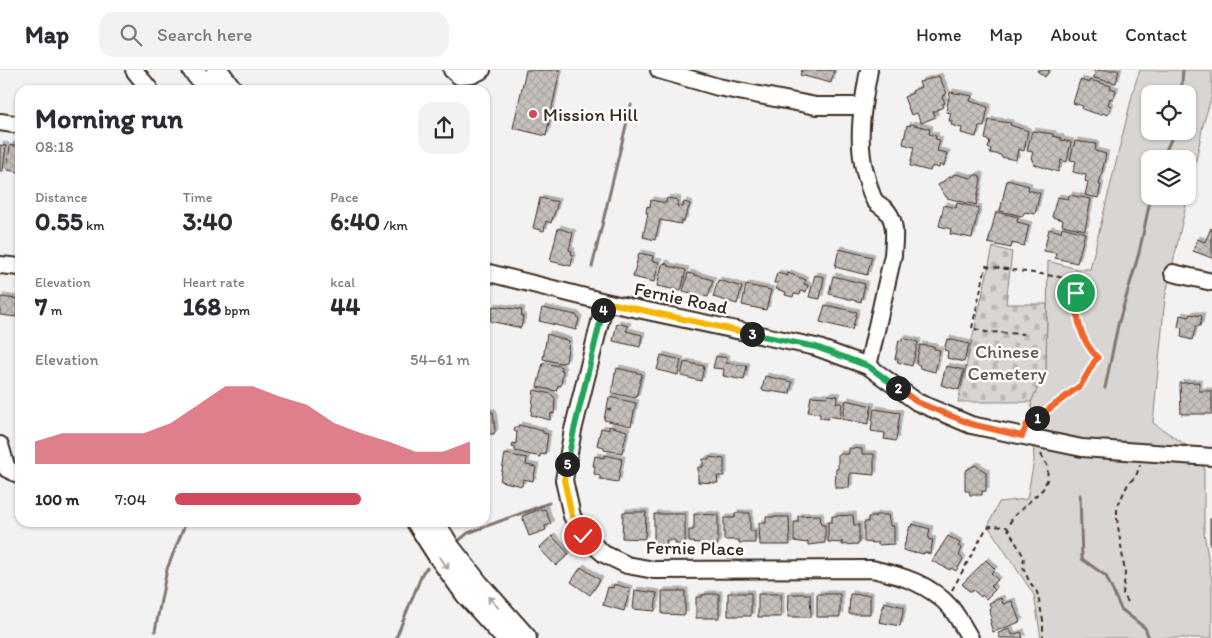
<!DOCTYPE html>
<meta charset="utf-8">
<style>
body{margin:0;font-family:Itim,sans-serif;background:#f2f2f3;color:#2b2b33;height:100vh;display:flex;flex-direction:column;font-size:19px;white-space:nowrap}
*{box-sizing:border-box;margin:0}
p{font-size:16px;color:#7c7c81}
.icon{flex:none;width:28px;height:28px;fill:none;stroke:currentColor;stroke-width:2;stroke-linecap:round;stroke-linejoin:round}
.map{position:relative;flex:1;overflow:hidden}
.drawer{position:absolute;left:15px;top:15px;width:475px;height:442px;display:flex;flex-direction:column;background:#fff;border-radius:15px;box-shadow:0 1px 4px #0004}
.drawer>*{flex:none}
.tools{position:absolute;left:1141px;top:15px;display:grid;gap:10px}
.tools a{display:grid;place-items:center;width:55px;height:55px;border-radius:10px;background:#fff;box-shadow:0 1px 4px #0004;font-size:25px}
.pin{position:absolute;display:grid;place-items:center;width:42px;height:42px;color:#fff;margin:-21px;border:2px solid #fff;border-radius:50%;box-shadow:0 1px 5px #0007}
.km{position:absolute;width:25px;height:25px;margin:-12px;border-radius:50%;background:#222;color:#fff;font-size:14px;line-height:25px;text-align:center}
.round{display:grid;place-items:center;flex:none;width:52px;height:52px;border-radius:15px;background:#f2f2f3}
.summary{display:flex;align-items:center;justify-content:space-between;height:85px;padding:0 20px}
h1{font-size:28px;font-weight:700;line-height:38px}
.metrics{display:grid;grid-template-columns:repeat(3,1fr);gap:8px;height:85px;padding:5px 20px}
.metrics div{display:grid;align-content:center}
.metrics b{font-size:25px;font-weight:700}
.metrics small{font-size:14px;font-weight:400}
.metrics p{font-size:14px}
.chart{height:140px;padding:10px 20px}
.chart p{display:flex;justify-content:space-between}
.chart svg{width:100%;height:90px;margin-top:5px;fill:#d1495b;opacity:.7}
ul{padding:0 20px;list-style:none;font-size:16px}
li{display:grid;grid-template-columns:80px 60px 1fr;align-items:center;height:38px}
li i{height:12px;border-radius:6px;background:#d1495b}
header{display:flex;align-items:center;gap:30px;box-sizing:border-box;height:70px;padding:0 25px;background:#fff;border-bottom:1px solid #e1e1e2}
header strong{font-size:24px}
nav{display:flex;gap:28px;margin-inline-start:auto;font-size:18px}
.search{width:350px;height:45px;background:#f2f2f3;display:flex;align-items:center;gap:12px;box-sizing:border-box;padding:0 18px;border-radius:15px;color:#7c7c81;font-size:19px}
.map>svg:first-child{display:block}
.green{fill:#d8d5d2;stroke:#8a8078;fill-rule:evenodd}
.cemetery{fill:url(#cemetery-stones);stroke:#8a8078}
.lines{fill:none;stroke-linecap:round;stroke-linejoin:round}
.stream{stroke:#827770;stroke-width:3}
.building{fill:url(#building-cross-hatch);stroke:#3b2a1e;filter:url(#shadow)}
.minor-casing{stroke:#3b2a1e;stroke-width:20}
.major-casing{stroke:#3b2a1e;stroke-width:24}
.path{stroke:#3b2a1e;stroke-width:2;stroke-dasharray:5 4;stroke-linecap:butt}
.minor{stroke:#fff;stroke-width:16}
.major{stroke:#fff;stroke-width:20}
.oneway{stroke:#a79f9a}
.split-1-casing{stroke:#fff;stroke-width:10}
.split-2-casing{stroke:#fff;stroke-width:10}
.split-3-casing{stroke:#fff;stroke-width:10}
.split-4-casing{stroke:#fff;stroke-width:10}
.split-5-casing{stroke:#fff;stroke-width:10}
.split-6-casing{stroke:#fff;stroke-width:10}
.split-1{stroke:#f0652b;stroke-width:6}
.split-2{stroke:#f0652b;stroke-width:6}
.split-3{stroke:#22a559;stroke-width:6}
.split-4{stroke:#f5b400;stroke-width:6}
.split-5{stroke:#22a559;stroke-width:6}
.split-6{stroke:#f5b400;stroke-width:6}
.poi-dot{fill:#d1495b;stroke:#fff;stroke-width:2}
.labels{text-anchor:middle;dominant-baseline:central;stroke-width:5;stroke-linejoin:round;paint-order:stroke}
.poi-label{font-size:19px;fill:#3b2a1e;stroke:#fff;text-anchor:start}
.street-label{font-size:19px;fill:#3b2a1e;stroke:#fff}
.park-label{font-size:19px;fill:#62554b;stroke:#fff}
</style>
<header>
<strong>Map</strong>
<div class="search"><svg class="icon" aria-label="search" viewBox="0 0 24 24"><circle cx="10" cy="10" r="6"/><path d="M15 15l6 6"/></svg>Search here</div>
<nav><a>Home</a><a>Map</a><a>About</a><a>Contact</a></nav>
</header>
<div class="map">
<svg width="1212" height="568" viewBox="0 0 1212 568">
<defs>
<pattern id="cemetery-stones" width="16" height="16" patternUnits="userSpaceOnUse" patternTransform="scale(1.25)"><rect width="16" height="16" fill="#d8d5d2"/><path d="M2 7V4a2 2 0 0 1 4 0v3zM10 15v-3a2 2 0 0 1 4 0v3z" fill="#bab7b4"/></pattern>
<pattern id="building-cross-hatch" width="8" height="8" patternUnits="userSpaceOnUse" patternTransform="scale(1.25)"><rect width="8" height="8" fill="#c6c0bd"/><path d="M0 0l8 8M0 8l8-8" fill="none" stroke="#aba5a2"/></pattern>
<filter id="shadow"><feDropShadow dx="3" dy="-3" stdDeviation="0" flood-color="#0004"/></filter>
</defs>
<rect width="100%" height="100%" fill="#f3f2f2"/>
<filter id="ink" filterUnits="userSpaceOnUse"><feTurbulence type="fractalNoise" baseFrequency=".02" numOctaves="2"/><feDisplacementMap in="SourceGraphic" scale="10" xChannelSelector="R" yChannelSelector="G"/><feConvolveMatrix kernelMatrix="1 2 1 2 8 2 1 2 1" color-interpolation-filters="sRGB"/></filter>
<g filter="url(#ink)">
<path class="green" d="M1140,0H1212V25L1203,55L1196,91L1165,228L1153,353L1204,387V463L1212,512V568H1041L1034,525L988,456L999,432L1027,429L1034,390L1031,332L1046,299L1048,191L1077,199H1090L1135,14ZM1150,24H1188V61H1150ZM1150,89H1188V126H1150Z"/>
<path class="cemetery" d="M993,177L1012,182L1006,234H1047L1046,299L1031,332H958Z"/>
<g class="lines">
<path class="stream" d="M1181,24L1183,0
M1162,89L1175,61
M592,197L631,35
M1105,318L1118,255L1139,183L1151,126
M1080,425L1082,489L1106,506L1121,539L1145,558L1149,568
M457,472L468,463L549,433
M155,561L167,499L186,452
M396,568L423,502L427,498"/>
</g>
<path class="building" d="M526,0H560L546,66L513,58Z
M802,0H834L831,13L800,5Z
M1038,0H1050L1045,7L1037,1Z
M1091,0H1119L1116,13L1094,8L1095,1Z
M939,6L947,24L942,26L945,33L942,34L943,37L933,42L936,47L921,53L917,43L911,45L904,27L913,23L912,21L921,17L919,12Z
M1080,10L1090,13V10L1111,16L1110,18L1116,20L1113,29L1110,28L1108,35L1111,36L1108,45L1102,43L1101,45L1082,39L1083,36L1073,33Z
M950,22L972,26L970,31L988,37L984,57L979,56L976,67L961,63L962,58L951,55L952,51H949L951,43L946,42Z
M989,50L1011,53L1010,55L1028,61L1024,81L1018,79L1016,90L1001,87V85L990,83L991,79L988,78L990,71L985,69Z
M911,54L930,59L929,64L936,66L935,69L940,70L937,81L947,83L944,96L940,94L939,98L932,96L930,101L910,96L914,77L903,74L907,55L910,56Z
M1032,61L1053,64V66L1061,68V70L1071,72L1067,92L1061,90L1058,102L1033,94L1034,90L1031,89L1033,82L1027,81Z
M1075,71L1096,74L1095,81L1106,84L1099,115H1101L1098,128L1085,125L1088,112L1085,111L1086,105L1073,102L1076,91L1070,90Z
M0,75L6,76L3,101H0Z
M10,75L20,77V102L7,100Z
M955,104L972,108L975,105H979L981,109L976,135L947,128L938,115Z
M1007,110L1029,116L1028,120L1040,123L1035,144L1025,142L1022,146L1000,141Z
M1069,125L1091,129L1085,160L1062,155L1063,150L1052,147L1057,127L1068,129Z
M540,128L558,132L551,153L546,151L544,161L533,158Z
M667,128L678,130L677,136L683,137L684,132L690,134L684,151H681V154L660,150L655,170L643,167L648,143H646L647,136L650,137L651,130L666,133Z
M957,133L979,138L972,168L950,164L951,159L939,156L944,135L956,138Z
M996,142L1018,147L1017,152L1029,155L1024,176L1012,173L1011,178L988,173Z
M1062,157L1085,163L1077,193L1055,188L1056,183L1044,181L1049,159L1061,162Z
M558,158L573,163L569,180L572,181L571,184L573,185L571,196L550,191Z
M1211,158L1212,159V188L1193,181L1197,169L1205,172Z
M839,179L872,187L867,205L835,197Z
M639,183L653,186L652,191L659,192L654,212L633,207Z
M664,193L667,194L668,196L686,200L681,221L657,216L662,195Z
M688,203L713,210L708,227L683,221Z
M777,203L788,206V203L806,210L804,214L808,215L806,222L801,221L800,225L794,224L793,227L785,225L786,222L776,219L778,213H774Z
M815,205L824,207L820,229L809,227Z
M833,206L865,214L861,232L829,224Z
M718,210L742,217L737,234L713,227Z
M746,215L771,220L766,240L742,235Z
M0,227L18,229L17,247L0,245Z
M825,235L857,242L852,260L820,252Z
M493,236L522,240L521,246L523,247L521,258L490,251Z
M542,238L576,245L579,249L576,260L539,251Z
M1190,244L1202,246L1200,256H1196L1192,270L1181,267L1182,258L1178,257L1180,245L1189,247Z
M617,253L628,256L626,261L642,265L640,277L613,271Z
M547,264L569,271L566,292L560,293L543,289Z
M902,268L918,272L912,296L897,292L898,289H895L899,270L902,271Z
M947,269L969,274L964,292L947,288L948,281L944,280Z
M920,275L935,277L934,279L940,280L935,302L919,298L920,295L916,294Z
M661,285L681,290L678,305L657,300Z
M716,286L727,288L726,293L747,296L744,310L723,306L724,299L713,298Z
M684,292L704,296L701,311L681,306Z
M543,293L560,296L562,298L561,300H563L561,316L558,315L556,321L537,317Z
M946,296L964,300L959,320L941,315Z
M617,298L642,304L636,328L612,323L615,303H616Z
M765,306L792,312L790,324L762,320Z
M1199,312V321H1212V344H1181L1180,313Z
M534,320L551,324L555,328L554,344L551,343L550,350L531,345Z
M828,325L838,326L836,333H842L840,348L828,346V349L820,348V344L808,342L811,326L827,327Z
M609,327L636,333L631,356L604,350L606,339L610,340L611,339L607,338Z
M846,330L872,336L868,354L842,349Z
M874,339L900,343L896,371L884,369L885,363L871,361Z
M485,342H493L495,361L494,364H487V367H485Z
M519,355L543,361V363L548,364L545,385L540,384V387L515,381V378L512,377L513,373L516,374L517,362L514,361L515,357L518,358Z
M609,356L627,361L622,383L604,380V377L597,375L601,358L609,360Z
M849,378L862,379V384H874V405L852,403L850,404L849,418H835L836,399H838V384H849Z
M505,384L527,388L526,395L536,397L533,411L523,409L522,416L500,411Z
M605,385L622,389L618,412L600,409V406L594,404L595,396H593L595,386L604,388Z
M709,387L724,389V406H717L718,413L698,412V397H703V389H709Z
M975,395L986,402V421H982V425H970L969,421H965V401Z
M541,439L542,440L545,439L551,454L545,456L546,460L529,466L522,446Z
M623,442H646L645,469L622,468Z
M735,443H750V461H755V473H739V470H724V448H735Z
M654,444H685V474H675V470H666L667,475H654Z
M694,444L718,445V475H700V473L689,472V460H694Z
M820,445L821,455H825V473L808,475V471L807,473L794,471V452H798V446Z
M853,445L854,455H859V474L842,475V471L841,473L828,472V452H832V446Z
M875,445H888L890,456H894V474L878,475V472L876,473L864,472V452H868V447H875Z
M766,447H789L790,475H760L759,453H766Z
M1210,449H1212V475H1210Z
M912,454L930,459L928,469L933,470L930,484L924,482V484L915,482L914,483L903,480L910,456L911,457Z
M552,466L569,484L556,496L539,478Z
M948,466L960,473L958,476L962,478L959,486L963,489L956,501L951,498L950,500L932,491Z
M986,490L995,499L991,503L998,510L991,516L995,520L986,529L982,525L981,527L973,520L972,522L968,520L962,514Z
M581,497L600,510L590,525L571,512Z
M614,514L630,519L624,541L603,535L608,517L613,518Z
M635,520L657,523L655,541L633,539Z
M662,521H685V545L662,544Z
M728,523H751V546H728Z
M707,524H719V548H696V527H702V525Z
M758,524H781V547H758Z
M789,524H810L811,547H788Z
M817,524H840V547H817Z
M850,524L870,525V544H849Z
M1001,528L1003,534L1012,531L1020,552L993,562L990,553H991L990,549L992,548L989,539L991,538L989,533Z
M884,532L904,537L900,556L879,552Z
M1010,559L1012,565L1021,562L1023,568H1000L998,563Z"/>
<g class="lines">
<g class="minor-casing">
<path id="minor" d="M134,0L150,20
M452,0L459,6L472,5L482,0
M659,0L718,17L816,36H863
M0,52L20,55
M0,195L20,197
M485,202L605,232L816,277L868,296L917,332L971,355L1082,378L1212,387
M1173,203L1212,212
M605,232L573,360L564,410L572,446L583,466L604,484L627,495L654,500L872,499C903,506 930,514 951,538C958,547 964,558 970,568
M868,296L893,185C894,170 897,153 887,141C884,137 878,135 875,131C871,126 867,109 865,102C856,70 863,32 869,0
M0,375L7,399L20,405"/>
</g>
<g class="major-casing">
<path id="major" d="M193,0L210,20
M217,0L232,20
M417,452L438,485L466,524L506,568
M434,452L450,478L478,514L526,568"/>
</g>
<path class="path" d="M972,258L986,196L1060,207L1069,210L1075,216L1079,259L1087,275L1098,289L1094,292L1081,315L1028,354
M975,259L986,262L1024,264
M1041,384L1048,397L1047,410L1043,419L1014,446L1007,457L1024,487L1023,497L1029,511L1037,522L1043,550V568
M952,520L986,459L990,456L1007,457
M1128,532L1123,524L1125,503L1117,449V437L1128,414L1136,406L1140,395"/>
<use href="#minor" class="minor"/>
<use href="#major" class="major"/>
</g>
<defs><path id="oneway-shaft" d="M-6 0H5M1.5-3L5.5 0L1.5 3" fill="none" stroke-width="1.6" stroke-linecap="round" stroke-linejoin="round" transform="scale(1.25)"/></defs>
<g class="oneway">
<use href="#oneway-shaft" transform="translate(444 493) rotate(54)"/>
<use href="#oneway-shaft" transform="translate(493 532) rotate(-132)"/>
</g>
</g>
<g class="lines" filter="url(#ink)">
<g class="split-1-casing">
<path id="split-1" d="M1037,348L1081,315L1094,292L1098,288C1080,270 1076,248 1076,223"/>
</g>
<g class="split-2-casing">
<path id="split-2" d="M898,318L917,332L971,354L1022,366L1027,354L1037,348"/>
</g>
<g class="split-3-casing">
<path id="split-3" d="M752,264L816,277L868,296L898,318"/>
</g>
<g class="split-4-casing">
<path id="split-4" d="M603,240L605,232L752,264"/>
</g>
<g class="split-5-casing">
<path id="split-5" d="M567,394L574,360L603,240"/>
</g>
<g class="split-6-casing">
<path id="split-6" d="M567,394L564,410L572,446L583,466"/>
</g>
<use href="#split-1" class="split-1"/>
<use href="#split-2" class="split-2"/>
<use href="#split-3" class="split-3"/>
<use href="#split-4" class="split-4"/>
<use href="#split-5" class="split-5"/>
<use href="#split-6" class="split-6"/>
</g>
<circle class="poi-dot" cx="533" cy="44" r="5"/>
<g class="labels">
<g class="poi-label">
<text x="543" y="44">Mission Hill</text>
</g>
<g class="street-label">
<text transform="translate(681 228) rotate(12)">Fernie Road</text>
<text transform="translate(695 478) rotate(1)">Fernie Place</text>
</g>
<g class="park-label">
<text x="1007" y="281">Chinese<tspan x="1007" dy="22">Cemetery</tspan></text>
</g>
</g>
</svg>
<div class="tools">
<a><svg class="icon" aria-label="locate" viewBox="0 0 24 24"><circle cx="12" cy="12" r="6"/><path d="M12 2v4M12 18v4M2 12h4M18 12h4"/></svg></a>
<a><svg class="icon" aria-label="layers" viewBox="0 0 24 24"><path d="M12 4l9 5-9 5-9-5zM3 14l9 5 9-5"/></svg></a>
</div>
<div class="pin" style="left:1076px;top:223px;background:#1e9e55"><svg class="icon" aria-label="arrive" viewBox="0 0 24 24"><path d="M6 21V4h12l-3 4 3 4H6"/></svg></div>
<div class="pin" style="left:583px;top:466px;background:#d93025"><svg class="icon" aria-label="check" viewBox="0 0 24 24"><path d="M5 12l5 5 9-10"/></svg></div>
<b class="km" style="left:1037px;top:348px">1</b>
<b class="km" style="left:898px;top:318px">2</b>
<b class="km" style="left:752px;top:264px">3</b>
<b class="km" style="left:603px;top:240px">4</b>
<b class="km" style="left:567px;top:394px">5</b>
<section class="drawer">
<div class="summary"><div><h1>Morning run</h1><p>08:18</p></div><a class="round"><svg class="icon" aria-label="share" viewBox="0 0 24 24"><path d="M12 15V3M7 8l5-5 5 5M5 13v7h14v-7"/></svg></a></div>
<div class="metrics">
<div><p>Distance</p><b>0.55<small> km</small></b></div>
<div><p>Time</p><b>3:40</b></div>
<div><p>Pace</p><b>6:40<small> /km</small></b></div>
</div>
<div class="metrics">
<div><p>Elevation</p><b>7<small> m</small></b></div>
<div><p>Heart rate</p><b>168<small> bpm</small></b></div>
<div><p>kcal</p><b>44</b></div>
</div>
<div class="chart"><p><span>Elevation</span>54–61 m</p>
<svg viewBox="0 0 160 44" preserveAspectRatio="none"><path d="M0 44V33L10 29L20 29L30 29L40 29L50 24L60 15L70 6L80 6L90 11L100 15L110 24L120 29L130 33L140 38L150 38L160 33V44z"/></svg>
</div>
<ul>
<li><b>100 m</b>7:04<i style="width:63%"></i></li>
</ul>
</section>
</div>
